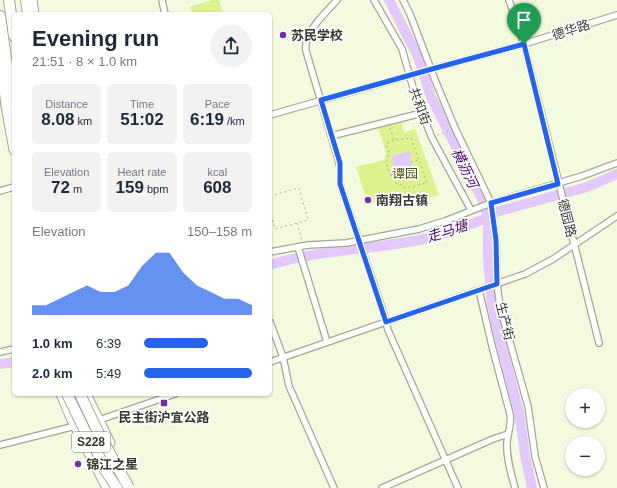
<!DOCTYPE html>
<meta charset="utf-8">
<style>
body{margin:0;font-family:Arial,"Noto Sans SC",sans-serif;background:#f2f2f3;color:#1f2937;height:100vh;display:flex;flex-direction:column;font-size:15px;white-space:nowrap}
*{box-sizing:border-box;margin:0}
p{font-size:13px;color:#747a83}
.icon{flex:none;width:22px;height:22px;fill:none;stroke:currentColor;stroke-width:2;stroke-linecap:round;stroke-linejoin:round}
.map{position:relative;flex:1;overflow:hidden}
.sheet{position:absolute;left:12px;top:12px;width:260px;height:384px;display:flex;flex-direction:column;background:#fff;border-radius:6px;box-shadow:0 1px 3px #0004}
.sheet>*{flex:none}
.controls{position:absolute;left:565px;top:388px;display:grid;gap:8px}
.controls a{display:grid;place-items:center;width:40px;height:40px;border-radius:50%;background:#fff;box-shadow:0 1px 3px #0004;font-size:20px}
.pin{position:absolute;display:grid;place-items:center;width:34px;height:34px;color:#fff;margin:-41px -17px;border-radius:50% 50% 50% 0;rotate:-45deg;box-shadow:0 0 4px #0007}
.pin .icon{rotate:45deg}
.round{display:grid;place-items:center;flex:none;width:42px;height:42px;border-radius:21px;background:#f2f2f3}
.headline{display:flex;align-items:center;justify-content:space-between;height:68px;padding:0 20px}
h1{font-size:22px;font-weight:800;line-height:30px}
.figures{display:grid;grid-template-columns:repeat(3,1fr);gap:6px;height:68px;padding:4px 20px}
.figures div{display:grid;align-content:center;border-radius:6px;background:#f2f2f3;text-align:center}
.figures b{font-size:17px;font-weight:800}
.figures small{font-size:11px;font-weight:400}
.figures p{font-size:11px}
.chart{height:112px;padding:8px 20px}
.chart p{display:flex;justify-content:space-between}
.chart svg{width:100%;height:72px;margin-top:4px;fill:#2563eb;opacity:.7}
ul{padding:0 20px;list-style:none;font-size:13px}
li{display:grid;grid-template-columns:64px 48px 1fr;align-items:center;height:30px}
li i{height:10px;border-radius:5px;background:#2563eb}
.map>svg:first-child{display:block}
.green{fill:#ddf18f}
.water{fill:#e4c9fe}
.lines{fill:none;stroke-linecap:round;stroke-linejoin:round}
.river{stroke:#e4c9fe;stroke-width:10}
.street-casing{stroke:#a3a990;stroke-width:8}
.primary-casing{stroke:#a3a990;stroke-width:11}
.highway-casing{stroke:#a3a990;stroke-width:12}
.path{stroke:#abb09c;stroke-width:1;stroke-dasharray:2 3;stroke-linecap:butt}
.street{stroke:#fff;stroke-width:5.5}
.primary{stroke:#fff;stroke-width:9}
.highway{stroke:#fff;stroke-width:10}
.highway-bridge-casing{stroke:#a3a990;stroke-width:12;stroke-linecap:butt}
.highway-bridge{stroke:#fff;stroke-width:10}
.route-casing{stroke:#fff;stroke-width:8}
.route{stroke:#2563eb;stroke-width:5}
.poi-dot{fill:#742fa2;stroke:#fff;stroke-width:1.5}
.labels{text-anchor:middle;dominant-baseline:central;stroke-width:3.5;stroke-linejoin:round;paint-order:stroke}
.shield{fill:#fff;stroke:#73746d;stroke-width:1}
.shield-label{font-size:12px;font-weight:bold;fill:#37392f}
.street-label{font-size:13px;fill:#37392f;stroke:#fff}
.poi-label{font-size:13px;font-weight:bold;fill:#37392f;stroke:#fff;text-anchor:start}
.park-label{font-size:13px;fill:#4e5a0f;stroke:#fff}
.water-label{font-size:14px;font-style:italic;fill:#4a056f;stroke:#fff}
</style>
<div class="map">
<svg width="617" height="488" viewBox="0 0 617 488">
<rect width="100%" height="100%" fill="#f3fadf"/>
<path class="green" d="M212,0H219L224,14H193L190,7Z
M401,121L404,133L415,129L439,195L399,206L396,196L368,204L356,167L384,160L386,153L378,127Z"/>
<path class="water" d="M411,151L410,159L413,167L410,169L412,173L411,177L405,179L403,174L399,170H394L392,156Z"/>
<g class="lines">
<path class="river" d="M389,0L418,57L431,97L483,201L488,218V260L492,304L498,332L519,412L525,455L532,488
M270,265C320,249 373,250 424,239C445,234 467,225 488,218L496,212L587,187L617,174
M0,364L14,362"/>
<g class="street-casing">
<path id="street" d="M162,0L165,14
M337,0C325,14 303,32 306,51L338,159L340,167V184L383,311L388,330L458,488
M374,0L402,49L416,98L432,138L471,210
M403,0L410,14L435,80L455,128L491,203L496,240L497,284L500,307L528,406L535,456L544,488
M509,0L524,44L599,343
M270,115L432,69L524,44L617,15
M331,136L422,113
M0,191L14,187
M298,247L327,342
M270,252L308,245L346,243L419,229L445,221L491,203L582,176L617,163
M479,290L492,346L510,414C512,423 508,432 507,442C506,457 511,473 515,488
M270,322L283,357L289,386L334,488
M0,352L14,349
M270,362L525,274L553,259L617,216
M0,445L99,420L175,394
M382,488L493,439L508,434"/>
</g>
<g class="primary-casing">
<path id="primary" d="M32,0L34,14
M0,54L6,106L14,150
M61,394L71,418L107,488
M86,394L110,443"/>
</g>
<g class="highway-casing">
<path id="highway" d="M9,0L14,36
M26,0L28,14
M0,16L14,114"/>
</g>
<path class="path" d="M390,128L394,140L411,138L427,183L405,188L403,185L396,183L392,179L386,162L389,154L386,144L394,140
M437,135L449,131
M391,175L400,173L411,165L412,162L418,160
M270,196L299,188L308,220L275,229L270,212
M297,223L302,241"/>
<use href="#street" class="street"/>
<use href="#primary" class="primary"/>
<use href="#highway" class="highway"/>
<g class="highway-bridge-casing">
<path id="highway-bridge" d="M67,394L85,431L95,447L105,470L117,488
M80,394L98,432L129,488"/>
</g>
<use href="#highway-bridge" class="highway-bridge"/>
</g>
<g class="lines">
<g class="route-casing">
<path id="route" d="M524,44L558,184L491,203L496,240L497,284L386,322L340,184V163L321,100L432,69Z"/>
</g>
<use href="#route" class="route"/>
</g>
<g class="poi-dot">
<circle cx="283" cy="35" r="4"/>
<circle cx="368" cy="200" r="4"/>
<rect x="160" y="399" width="8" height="8" rx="2"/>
<circle cx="78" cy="464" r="4"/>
</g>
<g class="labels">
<rect class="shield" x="72" y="432" width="38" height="20" rx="3"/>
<g class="shield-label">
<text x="91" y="442">S228</text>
</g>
<g class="street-label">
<text transform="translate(571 30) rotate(-18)">德华路</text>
<text transform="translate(420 106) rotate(70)">共和街</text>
<text transform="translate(567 218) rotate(76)">德园路</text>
<text transform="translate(505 321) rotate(76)">生产街</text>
</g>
<g class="poi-label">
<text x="291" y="35">苏民学校</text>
<text x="376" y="200">南翔古镇</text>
<text x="164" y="417" text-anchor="middle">民主街沪宜公路</text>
<text x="86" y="464">锦江之星</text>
</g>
<g class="park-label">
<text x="405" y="173">谭园</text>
</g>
<g class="water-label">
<text transform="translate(465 168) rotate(64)">横沥河</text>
<text transform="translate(447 231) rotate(-18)">走马塘</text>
</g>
</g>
</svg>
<div class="controls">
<a>+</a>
<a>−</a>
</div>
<div class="pin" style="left:524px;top:44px;background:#1e9e55"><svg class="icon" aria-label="arrive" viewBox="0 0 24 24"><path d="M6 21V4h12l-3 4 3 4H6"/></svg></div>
<section class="sheet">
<div class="headline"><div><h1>Evening run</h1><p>21:51 · 8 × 1.0 km</p></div><a class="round"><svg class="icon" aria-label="share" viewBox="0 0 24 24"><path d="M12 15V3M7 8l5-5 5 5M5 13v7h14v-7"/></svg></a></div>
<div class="figures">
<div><p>Distance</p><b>8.08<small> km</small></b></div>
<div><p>Time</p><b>51:02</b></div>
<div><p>Pace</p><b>6:19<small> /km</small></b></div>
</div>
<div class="figures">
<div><p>Elevation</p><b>72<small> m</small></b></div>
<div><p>Heart rate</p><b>159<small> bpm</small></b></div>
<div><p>kcal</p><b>608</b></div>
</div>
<div class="chart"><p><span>Elevation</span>150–158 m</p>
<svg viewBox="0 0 160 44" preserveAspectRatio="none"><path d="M0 44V38L10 38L20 34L30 30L40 26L50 30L60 30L70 26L80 14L90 6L100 6L110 18L120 26L130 30L140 34L150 34L160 38V44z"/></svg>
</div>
<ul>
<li><b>1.0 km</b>6:39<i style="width:59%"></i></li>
<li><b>2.0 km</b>5:49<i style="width:100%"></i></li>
</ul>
</section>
</div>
